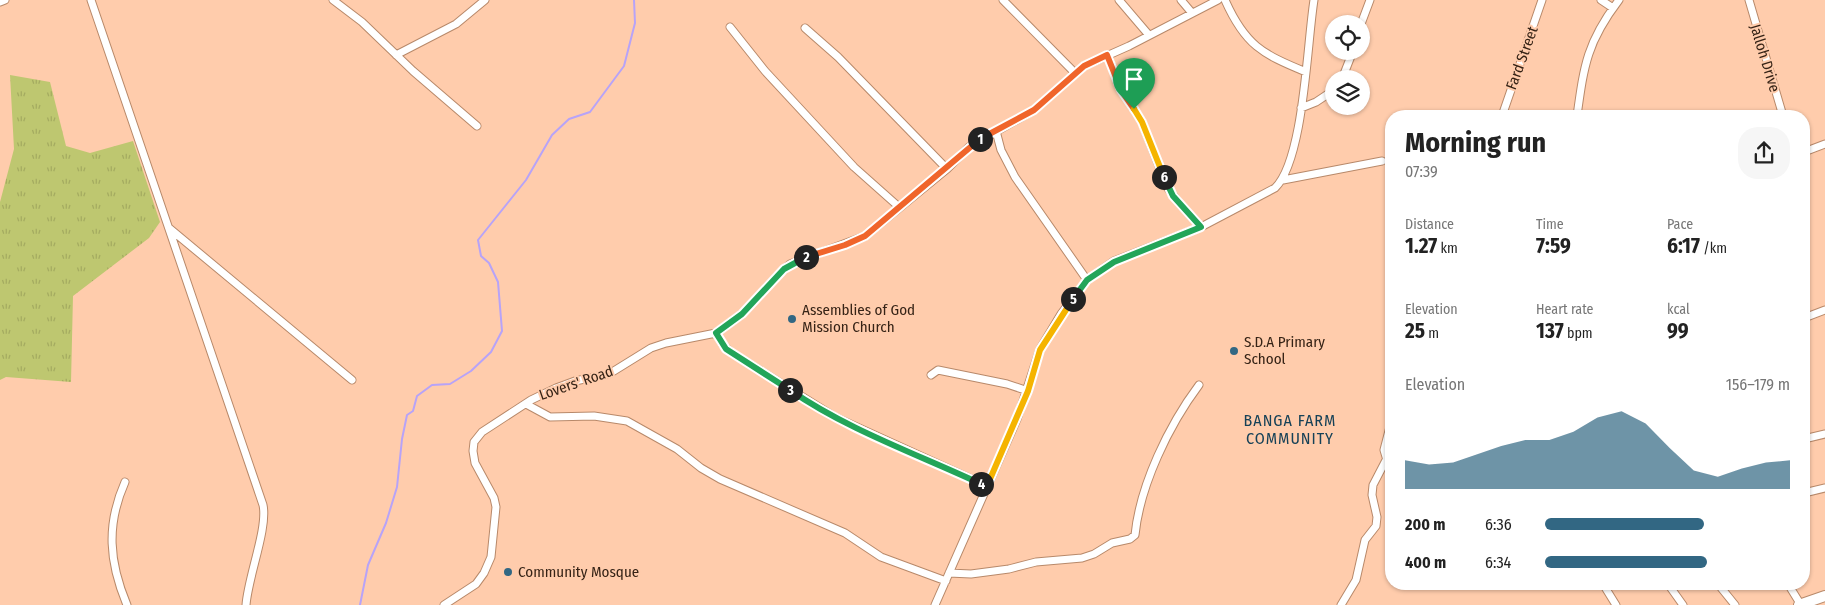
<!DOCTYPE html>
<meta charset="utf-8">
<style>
body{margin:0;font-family:"Fira Sans Condensed",sans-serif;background:#f6f6f6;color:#222;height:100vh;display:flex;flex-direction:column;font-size:19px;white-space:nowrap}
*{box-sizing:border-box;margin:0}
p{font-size:16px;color:#767676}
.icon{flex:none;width:28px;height:28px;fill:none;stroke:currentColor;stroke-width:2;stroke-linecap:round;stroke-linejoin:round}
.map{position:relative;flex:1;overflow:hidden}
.panel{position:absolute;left:1385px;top:110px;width:425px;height:480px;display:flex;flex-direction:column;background:#fff;border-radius:20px;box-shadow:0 1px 4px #0004}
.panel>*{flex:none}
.tools{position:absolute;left:1325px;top:15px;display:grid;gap:10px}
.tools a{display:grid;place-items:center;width:45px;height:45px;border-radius:50%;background:#fff;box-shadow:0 1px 4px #0004;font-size:25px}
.pin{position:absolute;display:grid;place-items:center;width:42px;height:42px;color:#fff;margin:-51px -21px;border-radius:50% 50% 50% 0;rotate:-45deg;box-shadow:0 0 5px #0007}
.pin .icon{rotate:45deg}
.km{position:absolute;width:25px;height:25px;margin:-12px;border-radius:50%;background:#222;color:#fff;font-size:14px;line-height:25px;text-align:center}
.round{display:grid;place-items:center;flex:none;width:52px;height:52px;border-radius:20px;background:#f6f6f6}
.summary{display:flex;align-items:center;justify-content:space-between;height:85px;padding:0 20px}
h1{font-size:28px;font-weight:700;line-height:38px}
.stats{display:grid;grid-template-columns:repeat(3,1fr);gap:8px;height:85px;padding:5px 20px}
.stats div{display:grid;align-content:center}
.stats b{font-size:21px;font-weight:700}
.stats small{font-size:14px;font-weight:400}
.stats p{font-size:14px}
.chart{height:140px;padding:10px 20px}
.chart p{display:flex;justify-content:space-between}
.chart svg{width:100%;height:90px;margin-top:5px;fill:#326783;opacity:.7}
ul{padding:0 20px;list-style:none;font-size:16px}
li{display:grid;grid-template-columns:80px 60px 1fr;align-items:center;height:38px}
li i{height:12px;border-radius:6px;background:#326783}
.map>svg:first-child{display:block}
.grass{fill:url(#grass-tufts)}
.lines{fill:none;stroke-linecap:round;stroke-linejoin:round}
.stream{stroke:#b7a3f8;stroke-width:2}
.street-casing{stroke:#b8896a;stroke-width:9}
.secondary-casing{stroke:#b8896a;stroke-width:12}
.street{stroke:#fff;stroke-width:7}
.secondary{stroke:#fff;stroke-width:10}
.split-1-casing{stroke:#fff;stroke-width:10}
.split-2-casing{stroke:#fff;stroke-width:10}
.split-3-casing{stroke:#fff;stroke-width:10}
.split-4-casing{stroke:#fff;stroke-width:10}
.split-5-casing{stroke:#fff;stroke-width:10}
.split-6-casing{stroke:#fff;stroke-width:10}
.split-7-casing{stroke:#fff;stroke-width:10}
.split-1{stroke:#f0652b;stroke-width:6}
.split-2{stroke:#f0652b;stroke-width:6}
.split-3{stroke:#22a559;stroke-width:6}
.split-4{stroke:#22a559;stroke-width:6}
.split-5{stroke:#f5b400;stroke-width:6}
.split-6{stroke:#22a559;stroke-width:6}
.split-7{stroke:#f5b400;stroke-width:6}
.poi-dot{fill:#326783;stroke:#ffccac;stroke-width:2}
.labels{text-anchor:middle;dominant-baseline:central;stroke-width:4;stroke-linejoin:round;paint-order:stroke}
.street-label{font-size:15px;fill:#362316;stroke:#ffccac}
.poi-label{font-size:15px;fill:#362316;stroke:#ffccac;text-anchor:start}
.neighbourhood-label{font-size:16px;letter-spacing:1px;fill:#164157;stroke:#ffccac}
</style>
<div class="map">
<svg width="1825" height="605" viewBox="0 0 1825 605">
<defs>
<pattern id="grass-tufts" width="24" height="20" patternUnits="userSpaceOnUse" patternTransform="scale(1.25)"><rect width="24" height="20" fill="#bec770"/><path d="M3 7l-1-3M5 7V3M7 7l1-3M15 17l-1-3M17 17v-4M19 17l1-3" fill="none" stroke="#a4ab60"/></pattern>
</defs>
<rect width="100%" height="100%" fill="#ffccac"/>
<path class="grass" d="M10,75L50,82L66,146L90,153L133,141L160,222L149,238L73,296L71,382L6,377L0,380V202L14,149Z"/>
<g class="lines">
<path class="stream" d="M360,605L368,565L386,523L397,487L402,439L407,415L413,411L417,396L432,385L450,384L471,371L491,352L502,331L498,282L489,263L481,256L478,240L526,180L552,135L569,119L590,112L624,66L635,23L634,0"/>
<g class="street-casing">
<path id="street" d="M91,0L263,505C268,528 248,577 246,605
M333,0L362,22L413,71L477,126
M1003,0L1075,73
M1119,0L1148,34
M1181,0L1192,13
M1225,0C1245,45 1262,54 1306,72
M1601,0L1613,8
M1749,0L1783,116
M0,2L5,0
M1361,24L1370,0
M730,27L765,71L854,167L899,207
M805,28L838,57L947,169
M396,55L456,24L485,0
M1107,55L1121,89L1142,122L1167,187L1179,203L1201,227
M1342,79L1353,51
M1301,108L1316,102L1334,90
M1502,116L1542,0
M1577,116C1584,65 1587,42 1619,0
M996,131L1001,150L1015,177L1087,280
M1804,152L1825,144
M1283,180L1382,161
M169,228L352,380
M1804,318L1825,310
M716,333L723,345L732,353L835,417L987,486
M931,375L938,370L1007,384L1028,391
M526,404L550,417L594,416L627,421L677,449L701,468L720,479L845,533L881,557L946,581
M1391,423L1384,450L1391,474
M1804,439L1825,434
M125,482C106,525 109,562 127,605
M1804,493L1825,488
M949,573L971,574L1009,569L1036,562L1082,558L1094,554L1112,543L1130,539L1135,535C1140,485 1169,425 1199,385
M1603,584L1616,605
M1668,584L1683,605
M1718,584L1735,605
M1788,584L1801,605
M444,605L476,584L484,573L491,557L496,507L494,498L475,463L473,451L474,442L482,432L531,400L556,388L575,381L609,374L651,348L666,343L716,333L742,314L778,275L790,264L865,236L947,169L969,147L1034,110L1084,66L1129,46L1218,0
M935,605L1017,419L1040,349L1061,314L1087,280L1114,261L1201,227L1275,188C1304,160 1307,43 1314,0
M1341,605L1356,580L1365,540L1376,526L1377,517L1372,495L1373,485L1386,460"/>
</g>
<g class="secondary-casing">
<path id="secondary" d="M1799,605L1825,596"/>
</g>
<use href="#street" class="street"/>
<use href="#secondary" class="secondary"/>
</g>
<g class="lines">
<g class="split-1-casing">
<path id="split-1" d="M980,139L1034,110L1084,66L1107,55L1121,90L1134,109"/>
</g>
<g class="split-2-casing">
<path id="split-2" d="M806,257L845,245L865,236L980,139"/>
</g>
<g class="split-3-casing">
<path id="split-3" d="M790,390L726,349L716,333L742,314L784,269L806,257"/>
</g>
<g class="split-4-casing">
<path id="split-4" d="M790,390C848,430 917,454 981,484"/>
</g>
<g class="split-5-casing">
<path id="split-5" d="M981,484L987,486L1028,391L1040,350L1073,299"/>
</g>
<g class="split-6-casing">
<path id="split-6" d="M1073,299L1087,280L1114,262L1201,227L1173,196L1164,177"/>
</g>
<g class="split-7-casing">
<path id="split-7" d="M1134,109L1142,122L1164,177"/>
</g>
<use href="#split-1" class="split-1"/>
<use href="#split-2" class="split-2"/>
<use href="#split-3" class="split-3"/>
<use href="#split-4" class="split-4"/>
<use href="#split-5" class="split-5"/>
<use href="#split-6" class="split-6"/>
<use href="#split-7" class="split-7"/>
</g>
<g class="poi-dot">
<circle cx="792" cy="319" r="5"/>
<circle cx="1234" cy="351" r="5"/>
<circle cx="508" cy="572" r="5"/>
</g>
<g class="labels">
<g class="street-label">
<text transform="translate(1522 58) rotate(-70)">Fard Street</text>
<text transform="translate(1765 58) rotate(73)">Jalloh Drive</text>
<text transform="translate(576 383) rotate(-19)">Lovers' Road</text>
</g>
<g class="poi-label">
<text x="802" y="310">Assemblies of God<tspan x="802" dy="17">Mission Church</tspan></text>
<text x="1244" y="342">S.D.A Primary<tspan x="1244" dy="17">School</tspan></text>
<text x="518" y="572">Community Mosque</text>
</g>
<g class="neighbourhood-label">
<text x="1290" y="420">BANGA FARM<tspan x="1290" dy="18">COMMUNITY</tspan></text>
</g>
</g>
</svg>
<div class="tools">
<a><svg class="icon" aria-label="locate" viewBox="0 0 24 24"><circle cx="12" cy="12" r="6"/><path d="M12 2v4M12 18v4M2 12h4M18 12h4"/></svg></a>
<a><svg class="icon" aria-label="layers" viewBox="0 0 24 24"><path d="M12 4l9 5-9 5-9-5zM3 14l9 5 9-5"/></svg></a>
</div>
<div class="pin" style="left:1134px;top:109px;background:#1e9e55"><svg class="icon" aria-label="arrive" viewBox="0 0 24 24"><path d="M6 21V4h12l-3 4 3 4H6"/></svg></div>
<b class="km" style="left:980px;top:139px">1</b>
<b class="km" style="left:806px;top:257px">2</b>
<b class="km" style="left:790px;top:390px">3</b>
<b class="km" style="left:981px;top:484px">4</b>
<b class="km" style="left:1073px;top:299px">5</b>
<b class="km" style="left:1164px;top:177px">6</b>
<section class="panel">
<div class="summary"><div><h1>Morning run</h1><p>07:39</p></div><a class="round"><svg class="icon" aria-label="share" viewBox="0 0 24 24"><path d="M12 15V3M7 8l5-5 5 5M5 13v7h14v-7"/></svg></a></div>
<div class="stats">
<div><p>Distance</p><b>1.27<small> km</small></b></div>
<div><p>Time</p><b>7:59</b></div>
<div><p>Pace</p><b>6:17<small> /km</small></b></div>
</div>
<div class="stats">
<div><p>Elevation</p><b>25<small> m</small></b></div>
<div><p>Heart rate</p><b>137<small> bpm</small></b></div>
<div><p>kcal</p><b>99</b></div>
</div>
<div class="chart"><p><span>Elevation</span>156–179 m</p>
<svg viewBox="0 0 160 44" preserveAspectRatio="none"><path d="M0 44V30L10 32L20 31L30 27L40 23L50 20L60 20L70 16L80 9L90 6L100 12L110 24L120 35L130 38L140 34L150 31L160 30V44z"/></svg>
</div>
<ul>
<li><b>200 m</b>6:36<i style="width:65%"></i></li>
<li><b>400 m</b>6:34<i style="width:66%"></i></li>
</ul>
</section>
</div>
